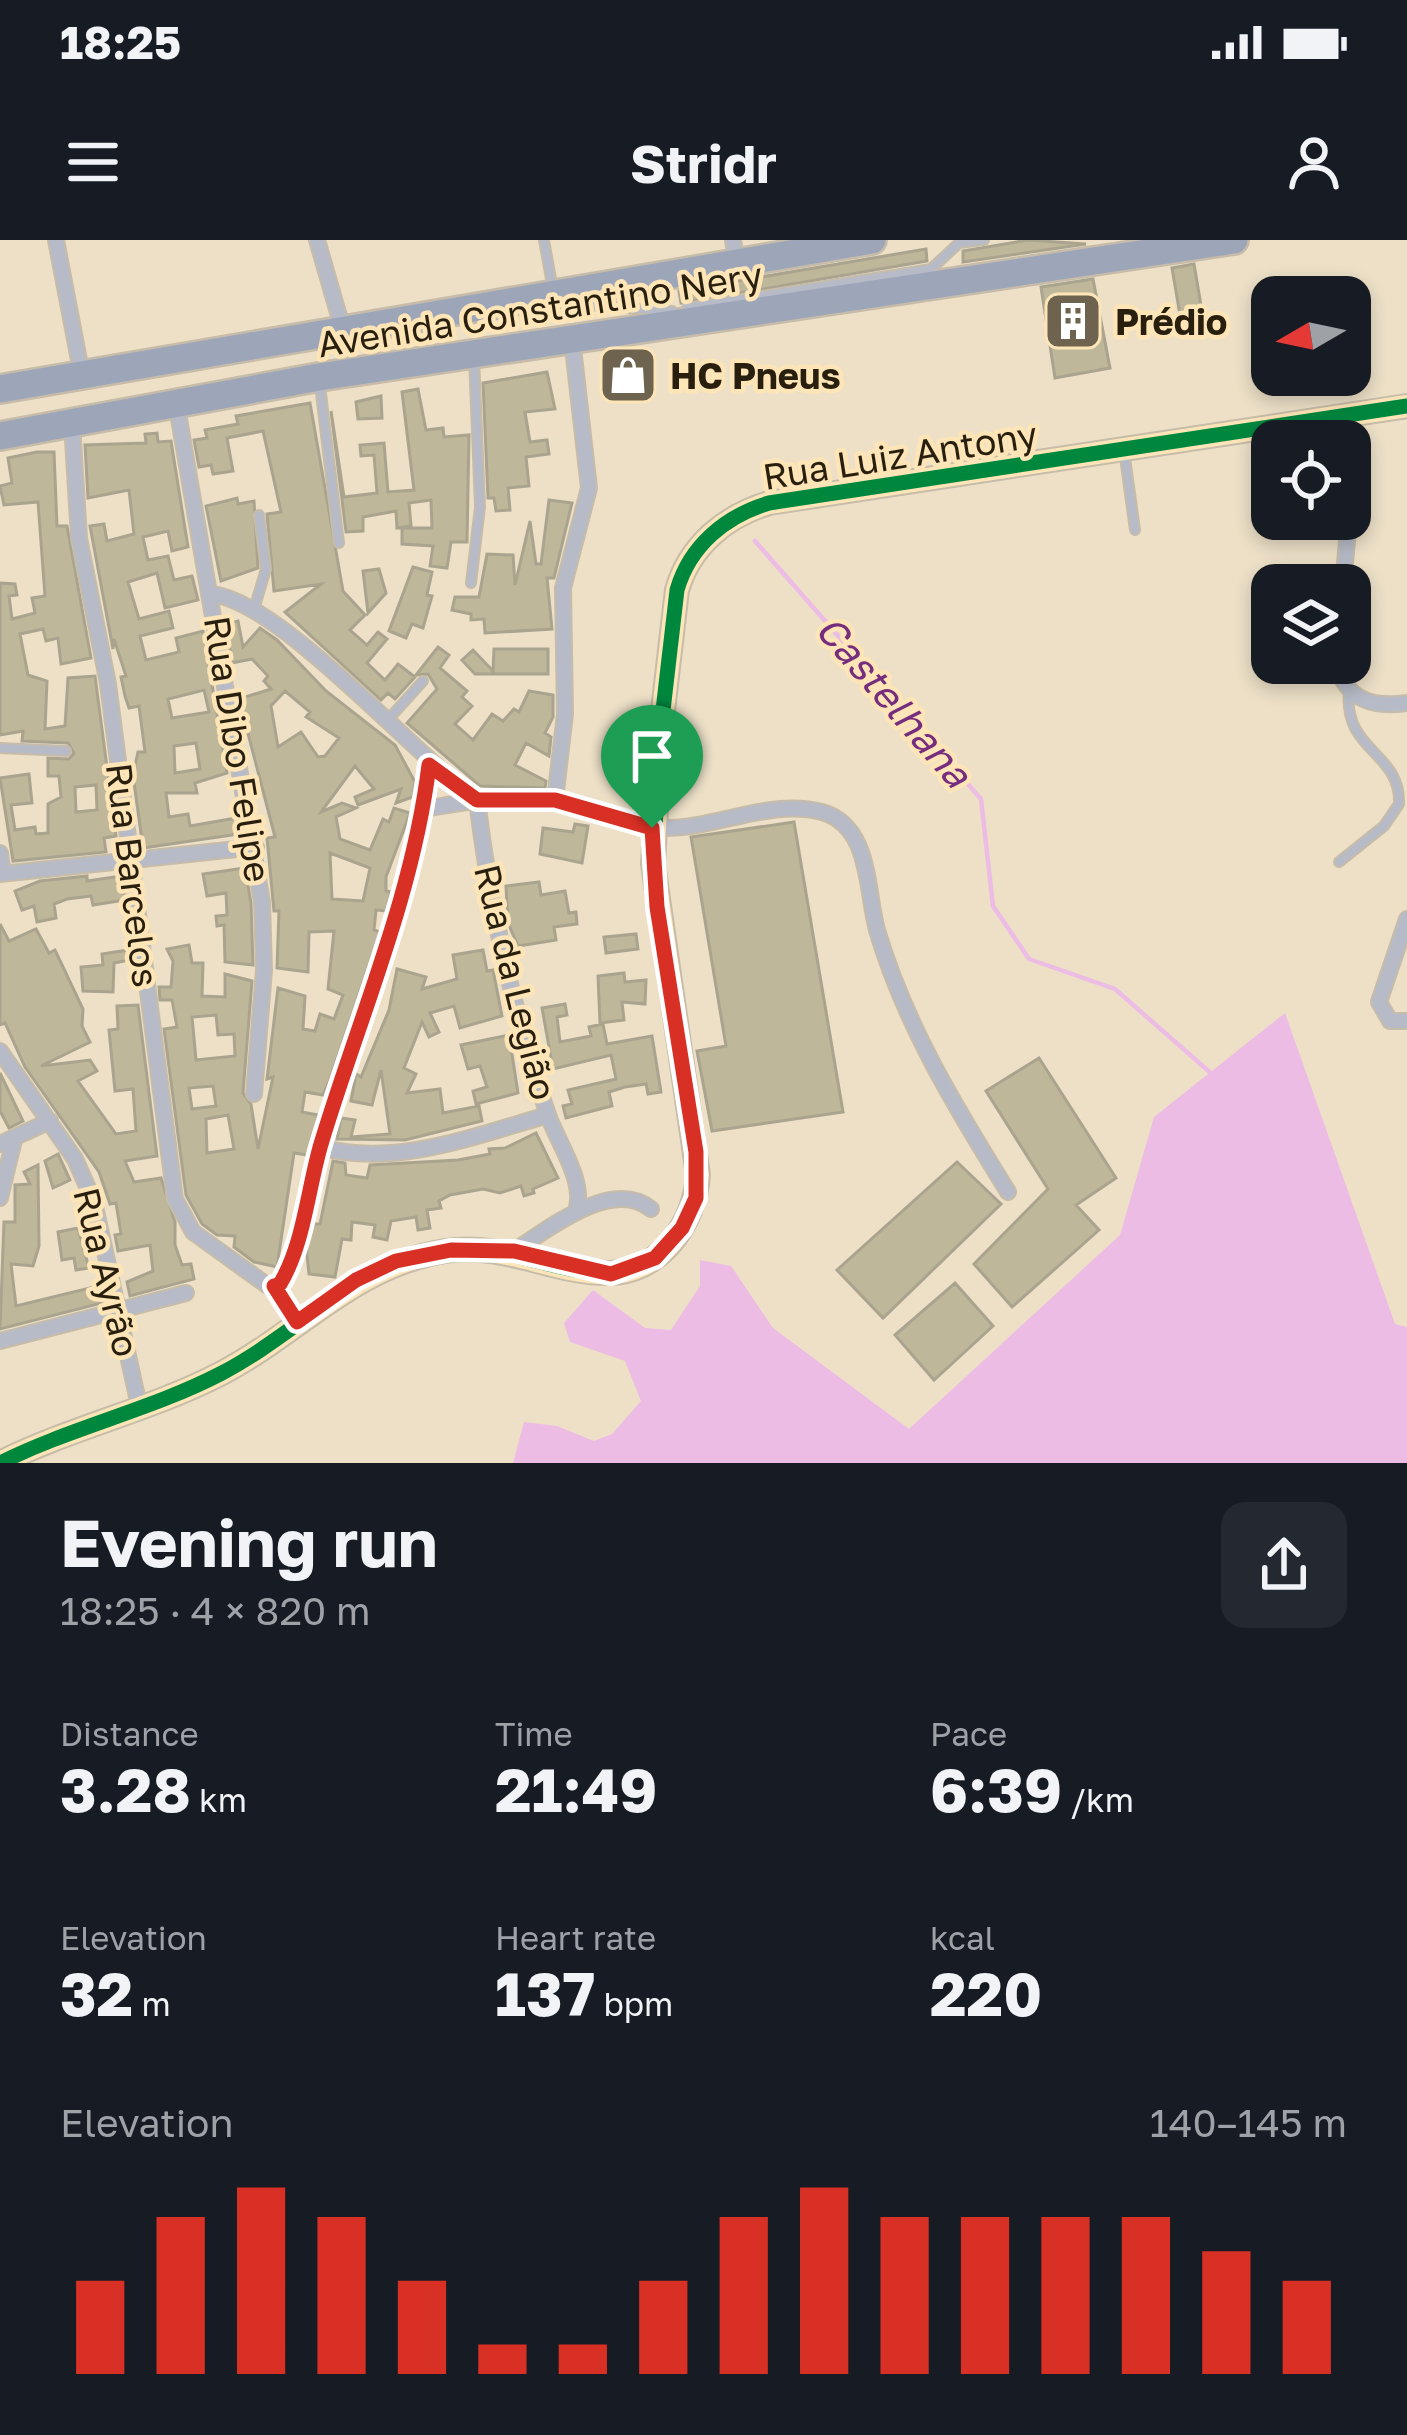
<!DOCTYPE html>
<meta charset="utf-8">
<style>
body{margin:0;font-family:"Golos Text",sans-serif;background:#242831;color:#f1f3f6;height:100vh;display:flex;flex-direction:column;font-size:45px;white-space:nowrap}
*{box-sizing:border-box;margin:0}
p{font-size:39px;color:#9ea1a6}
.icon{flex:none;width:66px;height:66px;fill:none;stroke:currentColor;stroke-width:2;stroke-linecap:round;stroke-linejoin:round}
.map{position:relative;height:1223px;overflow:hidden}
.panel{display:flex;flex-direction:column;background:#171b24;flex:1}
.panel>*{flex:none}
.needle{width:78px;rotate:261deg}
.tools{position:absolute;left:1251px;top:36px;display:grid;gap:24px}
.tools a{display:grid;place-items:center;width:120px;height:120px;border-radius:24px;background:#171b24;box-shadow:0 6px 18px #0003;font-size:60px}
.pin{position:absolute;display:grid;place-items:center;width:102px;height:102px;color:#fff;margin:-123px -51px;border-radius:50% 50% 50% 0;rotate:-45deg;box-shadow:0 0 12px #0007}
.pin .icon{rotate:45deg}
.round{display:grid;place-items:center;flex:none;width:126px;height:126px;border-radius:24px;background:#242831}
.overview{display:flex;align-items:center;justify-content:space-between;height:204px;padding:0 60px}
h1{font-size:66px;font-weight:700;line-height:90px}
.metrics{display:grid;grid-template-columns:repeat(3,1fr);gap:18px;height:204px;padding:12px 60px}
.metrics div{display:grid;align-content:center}
.metrics b{font-size:60px;font-weight:700}
.metrics small{font-size:33px;font-weight:400}
.metrics p{font-size:33px}
.chart{height:336px;padding:24px 60px}
.chart p{display:flex;justify-content:space-between}
.chart svg{width:100%;height:216px;margin-top:12px;stroke:#d93025;stroke-width:6}
.status{display:flex;justify-content:space-between;align-items:center;height:84px;padding:0 60px;background:#171b24;direction:ltr}
.status svg{height:33px;fill:currentColor}
header{display:flex;justify-content:space-between;align-items:center;height:156px;padding:0 60px;background:#171b24;font-size:54px;font-weight:700}
.map>svg:first-child{display:block}
.water{fill:#ecbce4}
.lines{fill:none;stroke-linecap:round;stroke-linejoin:round}
.stream{stroke:#ecbce4;stroke-width:4.5}
.building{fill:#bfb79a;stroke:#aaa48f;stroke-width:3;fill-rule:evenodd}
.lane-casing{stroke:#c6bca9;stroke-width:12}
.street-casing{stroke:#c6bca9;stroke-width:18}
.secondary-casing{stroke:#c6bca9;stroke-width:26}
.highway-casing{stroke:#c6bca9;stroke-width:32}
.lane{stroke:#b6bbc7;stroke-width:8}
.street{stroke:#b6bbc7;stroke-width:14}
.secondary{stroke:#acb2c0;stroke-width:21}
.highway{stroke:#9da5b8;stroke-width:27}
.cycleway-casing{stroke:#fde5b7;stroke-width:22}
.cycleway{stroke:#00873e;stroke-width:15}
.route-casing{stroke:#fff;stroke-width:24}
.route{stroke:#d93025;stroke-width:15}
.labels{text-anchor:middle;dominant-baseline:central;stroke-width:9;stroke-linejoin:round;paint-order:stroke}
.street-label{font-size:36px;fill:#281f0e;stroke:#fde5b7}
.poi-label{font-size:36px;font-weight:bold;fill:#281f0e;stroke:#fde5b7;text-anchor:start}
.water-label{font-size:39px;font-style:italic;fill:#762d7d;stroke:#fde5b7}
</style>
<div class="status"><b>18:25</b><svg viewBox="0 0 49 12"><path d="M0 12V9h3v3zM5 12V6h3v6zM10 12V3h3v9zM15 12V0h3v12zM26 1h20v11H26zM47 4h2v5h-2z"/></svg></div>
<header><svg class="icon" aria-label="menu" viewBox="0 0 24 24"><path d="M4 6h16M4 12h16M4 18h16"/></svg>Stridr<svg class="icon" aria-label="person" viewBox="0 0 24 24"><circle cx="12" cy="8" r="4"/><path d="M4 21q1-7 8-7t8 7"/></svg></header>
<div class="map">
<svg width="1407" height="1223" viewBox="0 0 1407 1223">
<rect width="100%" height="100%" fill="#ede0c7"/>
<path class="water" d="M1285,773L1395,1084L1407,1087V1223H513L524,1182L557,1186L594,1201L612,1194L641,1161L625,1121L570,1102L564,1083L593,1050L645,1088L671,1090L700,1046V1020L731,1026L773,1088L909,1189L1120,995L1154,877Z"/>
<g class="lines">
<path class="stream" d="M755,301L981,559L993,666L1029,719L1115,749L1213,835"/>
</g>
<path class="building" d="M1028,0L1086,4L963,22V11Z
M926,9L927,21L681,63L679,51Z
M1194,24L1204,83L1182,87L1172,28Z
M1093,39L1110,128L1055,138L1041,47Z
M547,132L555,169L525,172L530,202L547,200L549,214L526,217L529,246L508,248L510,270L496,271L494,258H488L483,143Z
M418,149L426,190L443,188L444,197L469,195L467,302H451L447,328L430,326L433,306L402,304V288H432L431,260L409,263L411,286L397,288L396,271L363,277V291L346,292L331,171L344,257L377,253L374,215L361,216L360,205L384,203L388,252L414,250L402,152Z
M381,156L382,178L358,179L356,162Z
M310,163L343,351L365,375L350,390L367,405L378,392L387,399L367,423L385,440L398,424L415,437L395,459L388,453L381,460L285,372L321,344L274,351L267,274L281,272L263,191L227,198L233,231L213,234L211,225L199,227L194,200L207,198L205,190L238,184L236,176Z
M157,193L158,202L171,201L188,307L172,311L168,291L143,297L148,320L168,316L174,340L192,336L198,360L165,368L157,333L128,342L139,379L169,371L173,388L140,396L146,420L179,412L176,398L203,391L227,533L195,543L197,553H166L169,577L188,574L190,586L236,578L239,594L143,608L133,535L138,512H145L139,466L129,468L125,456L121,437L126,436L114,399L113,409L90,286L104,284L107,301L134,294L129,250L88,258L85,205L146,203L145,194ZM204,450L209,472L172,478L168,459ZM196,503L200,529L175,533L174,506Z
M37,212H54L57,286H67L91,418L61,424L58,398L46,401L43,389L20,394L28,435L47,441L45,489L65,486L68,438L95,436L116,596L104,598L106,612L13,621L0,538L29,534L32,563L11,565L15,590L35,587L36,594L48,593V564L61,557L59,536H48V518L69,519L74,513L68,503L22,501L23,491L0,495V343L15,344L17,355L9,356L12,379L35,373L32,358L45,356L38,262L4,265L0,246L12,243L8,218ZM96,545L97,570L76,572L75,547Z
M237,258L238,264L254,261L258,328L221,341L206,266Z
M549,260L572,263L554,338H547L552,389L485,393L484,379L471,380V374L452,370L455,357H479L487,314L513,315L515,345L530,281L536,324H541Z
M413,327L432,332L427,355L432,356L423,388L412,384L406,398L389,391Z
M379,329L386,353L368,373L363,331Z
M238,381L243,407L260,388L277,400L326,451L395,505L415,542L413,557L396,563L401,549L358,565L355,557L374,549L355,526L321,572L342,563L356,568L336,577L340,599L370,610L383,579L389,582L394,568L410,573L386,637V651L391,652L386,671L376,670L374,690L380,692L329,842L323,855L305,852L302,872L318,875L317,880L307,915L294,913L277,1027L254,1022L234,1007L235,996L217,995L202,984L186,955L164,789L177,787L172,760H160L159,747H171L173,721L167,709L189,705L192,723H203L202,756L225,757V734L252,741L243,853L251,864L258,909L273,837L267,839L278,748L305,756L303,789L315,791L320,774L334,779L343,755L328,749L334,691L309,692L308,732L277,728L279,671H274L267,598L275,597L239,459L271,449L264,441L268,436L252,419L232,423L226,384ZM285,451L310,472L306,477L339,498L325,516L318,517L301,492L278,507L271,466ZM330,613L370,628L363,661L332,659ZM216,775L218,795L234,794L235,816L196,820L192,777ZM213,846L216,866L192,869L189,848ZM228,875L234,909L207,913L206,879Z
M438,407L449,415L440,428L467,451L462,457L472,466L455,484L473,500L492,474L503,481L514,469L519,472L529,451L553,455V477L545,493L551,497L549,516L526,503L515,525L546,541L545,548L480,546L407,483L437,449L428,434L416,435Z
M494,409H548V434H475L462,420L473,410L493,431Z
M794,582L843,872L712,891L697,811L726,806L691,597Z
M575,584L588,586L582,623L540,614L543,588L573,592Z
M245,628L251,663L253,725L225,722L224,685L217,686L216,676L227,675L226,653L207,656L203,634Z
M87,636V641L122,636L125,660L93,665L91,656L67,659L54,664L56,678L37,682L34,666L22,670L15,651L40,641Z
M539,642L541,655L565,651L569,673L576,672L577,684L554,687L556,700L518,706L508,683L506,646Z
M0,684L9,701L36,689L49,713L55,710L83,769L82,786L90,802L41,826L90,820L97,831L78,841L116,894L136,891L133,849L115,851L109,790L118,789L117,766L138,765L157,916L125,921L134,942L161,938L175,982V1005L182,1025L191,1024L194,1039L130,1056L127,1042L153,1031L150,1005L118,1011L115,995L121,994L116,963L110,964L99,932L25,827L5,783L0,785Z
M636,694L638,709L606,713L604,697Z
M128,710L129,720L114,723L113,752L83,751L81,727L103,725L102,714Z
M483,710L487,731L493,730L502,776L460,788L454,766L430,773L439,792L429,797L422,782L404,828L416,834L407,853L440,849L443,873L479,866L482,881L405,900L337,899L341,878L355,880L351,897L390,894L381,830L372,865L351,861L356,834L361,837L389,770L397,729L426,737L422,749L457,739L453,715Z
M624,733L625,742L646,740L645,764L622,762L624,780L600,783L598,736Z
M565,764L567,775L557,777L560,802L591,796L589,787L603,784L607,804L652,796L661,852L648,854L646,844L625,847L609,852L612,866L566,878L563,866L572,864L568,850L616,839L611,815L553,829L542,768Z
M509,795L518,853L476,864L473,851L487,847L480,826L468,829L461,805Z
M1039,818L1116,938L1076,965L1099,990L1012,1067L974,1024L1048,949L986,851Z
M0,833L23,881L9,888L0,871Z
M536,893L558,938L533,949L534,953L524,956L521,946L500,953L483,949L450,955L439,961L441,968L427,970L430,988L418,990L416,977L391,981L387,1000L373,997L375,985L352,982L351,1000L342,999L335,1037L309,1034L306,1006L313,984H320L333,921L345,923L346,935L367,938L370,925L458,920L490,914L489,909L505,908Z
M58,914L70,940L53,948L45,921Z
M957,922L1001,964L883,1078L837,1030Z
M38,925L39,1006L33,1026L11,1024L16,1066L98,1046L102,1063L0,1089L4,982H15V945L30,944L24,932Z
M78,988L89,1028L76,1030L74,1018L62,1020L58,992Z
M955,1043L993,1086L934,1140L895,1095Z"/>
<g class="lines">
<g class="lane-casing">
<path id="lane" d="M544,0L553,50
M568,64L672,71
M687,68L931,29L959,3L984,0
M320,145L339,303
M1124,210L1135,290
M471,343L480,267L474,117
M255,366L266,329L259,275
M386,482L423,441
M0,508L66,511
M1339,622L1384,586L1399,564C1401,512 1343,511 1349,452"/>
</g>
<g class="street-casing">
<path id="street" d="M56,0L82,136
M317,0L343,90
M733,0L736,19
M177,167L262,662L264,730L254,854
M1338,177L1341,201
M72,184L79,298L108,444L175,959L193,992L268,1046L280,1044L285,1037C305,979 316,918 335,860C371,751 415,641 429,525
M1343,345L1350,268
M212,354C282,363 410,511 477,560C490,668 513,772 548,875C558,903 586,942 576,971
M1336,423C1346,460 1372,468 1407,463
M555,560L565,474L563,348L589,248L572,99
M424,569C467,562 518,551 561,562C590,569 620,583 649,587C706,595 765,557 822,572C871,586 866,650 877,690C905,785 956,868 1008,952
M0,613L3,633
M0,634L256,607
M1407,679L1379,762L1390,781H1407
M0,811L75,919L94,962L140,1170
M0,904L50,881
M320,907C395,928 477,895 548,875
M0,958L14,900
M514,1011C547,990 612,937 651,969
M274,1046L297,1082
M0,1101L186,1053"/>
</g>
<g class="secondary-casing">
<path id="secondary" d="M0,1223C72,1187 151,1170 222,1133C300,1092 353,1026 445,1011C505,1002 551,1033 607,1033C660,1034 695,983 698,935L653,624L660,496L677,350C690,305 726,276 769,263L1407,166"/>
</g>
<g class="highway-casing">
<path id="highway" d="M0,149L872,0
M0,196L319,137L1234,0"/>
</g>
<use href="#lane" class="lane"/>
<use href="#street" class="street"/>
<use href="#secondary" class="secondary"/>
<use href="#highway" class="highway"/>
<g class="cycleway-casing">
<path id="cycleway" d="M0,1223C72,1187 151,1170 222,1133C300,1092 353,1026 445,1011C505,1002 551,1033 607,1033C660,1034 695,983 698,935L653,624L660,496L677,350C690,305 726,276 769,263L1407,166"/>
</g>
<use href="#cycleway" class="cycleway"/>
</g>
<g class="lines">
<g class="route-casing">
<path id="route" d="M429,525L477,560H555L652,588L657,667L696,912V958L682,988L655,1018L611,1034L514,1011L451,1010L396,1021L356,1040L297,1082L274,1046L280,1044C304,1004 308,948 321,904C359,778 413,656 429,525Z"/>
</g>
<use href="#route" class="route"/>
</g>
<defs>
<g id="building-square" transform="scale(3)"><rect x="-9" y="-9" width="18" height="18" rx="4" fill="#6d634f" stroke="#fde5b7"/><path d="M-4-6H4V6H1V3H-1V6H-4ZM-2.5-4.3h1.7v1.8h-1.7ZM.8-4.3h1.7v1.8H.8ZM-2.5-1h1.7V.8h-1.7ZM.8-1h1.7V.8H.8Z" fill="#fff"/></g>
<g id="shop-square" transform="scale(3)"><rect x="-9" y="-9" width="18" height="18" rx="4" fill="#6d634f" stroke="#fde5b7"/><path d="M-5-2.5h2.3a2.7 3.5 0 0 1 5.4 0H5L5.5 6h-11ZM-1.5-2.5h3a1.5 2.3 0 0 0-3 0Z" fill="#fff"/></g>
</defs>
<g fill-rule="evenodd">
<use href="#building-square" x="1073" y="81"/>
<use href="#shop-square" x="628" y="135"/>
</g>
<g class="labels">
<g class="street-label">
<text transform="translate(540 69) rotate(-9)">Avenida Constantino Nery</text>
<text transform="translate(900 215) rotate(-9)">Rua Luiz Antony</text>
<text transform="translate(238 509) rotate(81)">Rua Dibo Felipe</text>
<text transform="translate(133 635) rotate(83)">Rua Barcelos</text>
<text transform="translate(516 742) rotate(76)">Rua da Legião</text>
<text transform="translate(107 1032) rotate(76)">Rua Ayrão</text>
</g>
<g class="poi-label">
<text x="1115" y="81">Prédio</text>
<text x="670" y="135">HC Pneus</text>
</g>
<g class="water-label">
<text transform="translate(894 461) rotate(49)">Castelhana</text>
</g>
</g>
</svg>
<div class="tools">
<a><svg class="needle" viewBox="-14 -14 28 28"><path d="M0-13l5 13h-10z" fill="#e53935"/><path d="M0 13l5-13h-10z" fill="#9ea1a6"/></svg></a>
<a><svg class="icon" aria-label="locate" viewBox="0 0 24 24"><circle cx="12" cy="12" r="6"/><path d="M12 2v4M12 18v4M2 12h4M18 12h4"/></svg></a>
<a><svg class="icon" aria-label="layers" viewBox="0 0 24 24"><path d="M12 4l9 5-9 5-9-5zM3 14l9 5 9-5"/></svg></a>
</div>
<div class="pin" style="left:652px;top:588px;background:#1e9e55"><svg class="icon" aria-label="arrive" viewBox="0 0 24 24"><path d="M6 21V4h12l-3 4 3 4H6"/></svg></div>
</div>
<section class="panel">
<div class="overview"><div><h1>Evening run</h1><p>18:25 · 4 × 820 m</p></div><a class="round"><svg class="icon" aria-label="share" viewBox="0 0 24 24"><path d="M12 15V3M7 8l5-5 5 5M5 13v7h14v-7"/></svg></a></div>
<div class="metrics">
<div><p>Distance</p><b>3.28<small> km</small></b></div>
<div><p>Time</p><b>21:49</b></div>
<div><p>Pace</p><b>6:39<small> /km</small></b></div>
</div>
<div class="metrics">
<div><p>Elevation</p><b>32<small> m</small></b></div>
<div><p>Heart rate</p><b>137<small> bpm</small></b></div>
<div><p>kcal</p><b>220</b></div>
</div>
<div class="chart"><p><span>Elevation</span>140–145 m</p>
<svg viewBox="0 0 160 44" preserveAspectRatio="none"><path d="M5 44V25M15 44V12M25 44V6M35 44V12M45 44V25M55 44V38M65 44V38M75 44V25M85 44V12M95 44V6M105 44V12M115 44V12M125 44V12M135 44V12M145 44V19M155 44V25"/></svg>
</div>
</section>
